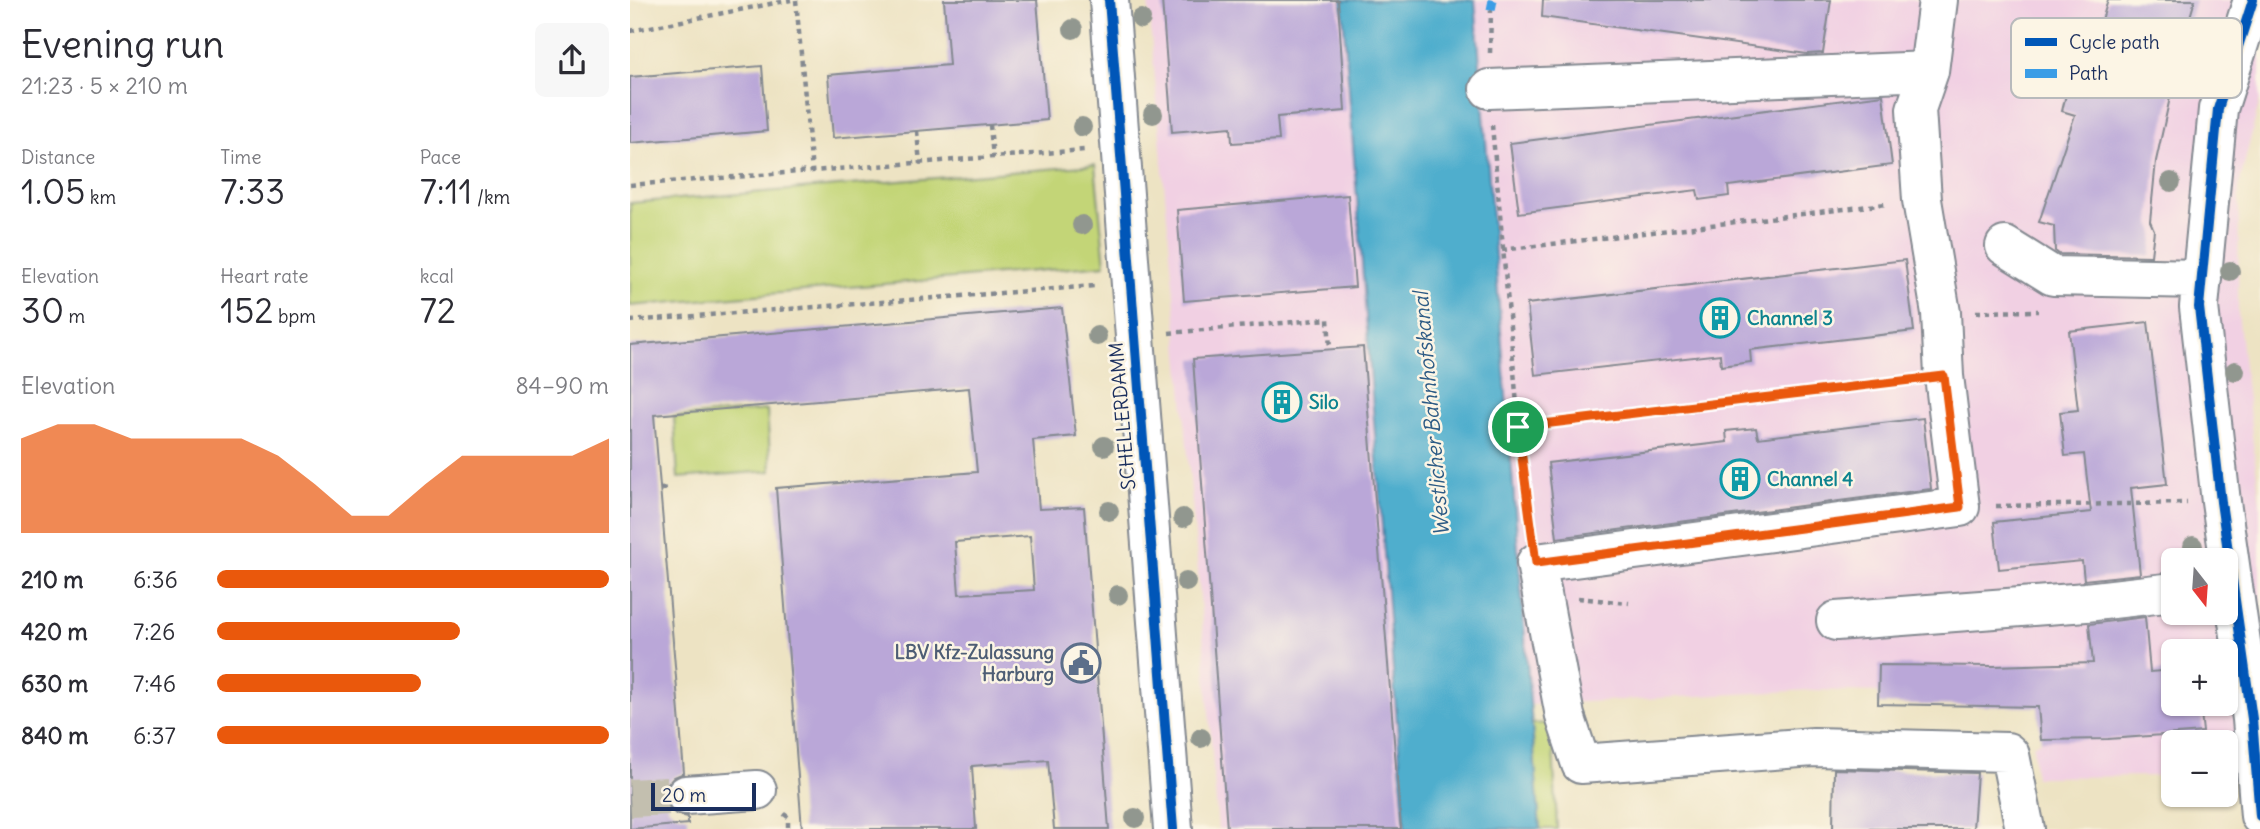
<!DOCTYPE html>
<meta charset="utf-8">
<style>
body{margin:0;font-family:Delius,sans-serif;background:#f7f7f7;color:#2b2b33;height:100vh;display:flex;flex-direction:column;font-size:26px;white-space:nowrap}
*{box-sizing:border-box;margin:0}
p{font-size:23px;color:#7c7c81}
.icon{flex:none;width:38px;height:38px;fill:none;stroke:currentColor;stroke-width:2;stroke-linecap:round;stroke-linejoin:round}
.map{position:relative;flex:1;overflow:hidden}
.drawer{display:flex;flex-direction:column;background:#fff;width:630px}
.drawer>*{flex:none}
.needle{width:46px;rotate:163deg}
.fabs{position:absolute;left:1531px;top:548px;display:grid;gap:14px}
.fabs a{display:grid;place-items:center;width:77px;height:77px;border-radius:10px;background:#fff;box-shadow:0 2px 5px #0004;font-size:35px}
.scale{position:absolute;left:21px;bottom:18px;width:105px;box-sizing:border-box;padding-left:7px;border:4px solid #1b2f5e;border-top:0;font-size:19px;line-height:24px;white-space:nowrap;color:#1b2f5e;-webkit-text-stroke:5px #fcf5e5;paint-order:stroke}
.pin{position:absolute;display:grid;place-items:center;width:60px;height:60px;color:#fff;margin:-30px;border:4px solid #fff;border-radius:50%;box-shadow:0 2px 7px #0007}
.round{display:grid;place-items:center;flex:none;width:74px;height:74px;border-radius:10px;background:#f7f7f7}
.head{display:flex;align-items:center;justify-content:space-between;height:119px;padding:0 21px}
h1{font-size:38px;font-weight:600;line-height:52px}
.stats{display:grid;grid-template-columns:repeat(3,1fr);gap:10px;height:119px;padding:7px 21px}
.stats div{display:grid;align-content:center}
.stats b{font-size:35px;font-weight:600}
.stats small{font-size:19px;font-weight:400}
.stats p{font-size:19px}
.chart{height:196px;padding:14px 21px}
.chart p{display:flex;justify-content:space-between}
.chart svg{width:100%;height:126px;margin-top:7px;fill:#ea580c;opacity:.7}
ul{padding:0 21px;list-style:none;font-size:23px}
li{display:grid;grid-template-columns:112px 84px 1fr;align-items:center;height:52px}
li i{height:18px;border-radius:9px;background:#ea580c}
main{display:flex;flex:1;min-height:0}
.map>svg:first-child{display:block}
.built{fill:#f1d0e3;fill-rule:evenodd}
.green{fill:#c3d577;stroke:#6f826a;stroke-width:2}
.water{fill:#4faecd;stroke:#356e96;stroke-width:2}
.building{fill:#baa7d8;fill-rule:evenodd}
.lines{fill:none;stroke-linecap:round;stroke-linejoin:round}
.minor-tunnel{stroke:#c3bfaf;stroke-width:38;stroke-dasharray:38 19;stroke-linecap:butt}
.minor-casing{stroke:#848990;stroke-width:42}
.path{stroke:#848990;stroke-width:4.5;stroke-dasharray:5 5;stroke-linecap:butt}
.minor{stroke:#fff;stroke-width:38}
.quiet{stroke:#3b9de6;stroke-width:9;stroke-dasharray:18 9;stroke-linecap:butt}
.cycleway-casing{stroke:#fcf5e5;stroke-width:15}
.cycleway{stroke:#0057b8;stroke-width:10}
.tree{fill:#91978f}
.route-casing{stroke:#fff;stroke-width:14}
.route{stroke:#ea580c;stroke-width:9}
.labels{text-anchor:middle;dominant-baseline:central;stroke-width:5;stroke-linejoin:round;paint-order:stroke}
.culture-label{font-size:19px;font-weight:bold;fill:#0d838f;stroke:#fcf5e5;text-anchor:start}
.street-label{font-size:19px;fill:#1b2f5e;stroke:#fcf5e5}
.service-label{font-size:19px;font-weight:bold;fill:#4e5e75;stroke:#fcf5e5;text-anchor:end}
.water-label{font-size:21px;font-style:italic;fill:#2d5b85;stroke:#fcf5e5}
.key{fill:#fcf5e5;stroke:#b8babc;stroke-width:2}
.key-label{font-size:19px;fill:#1b2f5e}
</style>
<main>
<section class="drawer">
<div class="head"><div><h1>Evening run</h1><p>21:23 · 5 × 210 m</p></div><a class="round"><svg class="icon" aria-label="share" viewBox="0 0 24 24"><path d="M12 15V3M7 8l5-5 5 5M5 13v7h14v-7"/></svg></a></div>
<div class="stats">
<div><p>Distance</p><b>1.05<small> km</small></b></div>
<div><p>Time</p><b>7:33</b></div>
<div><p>Pace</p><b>7:11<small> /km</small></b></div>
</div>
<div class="stats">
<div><p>Elevation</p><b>30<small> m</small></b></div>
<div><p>Heart rate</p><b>152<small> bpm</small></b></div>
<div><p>kcal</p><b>72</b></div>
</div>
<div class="chart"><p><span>Elevation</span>84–90 m</p>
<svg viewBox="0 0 160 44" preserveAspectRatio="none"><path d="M0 44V11L10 6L20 6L30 11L40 11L50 11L60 11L70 17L80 27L90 38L100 38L110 27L120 17L130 17L140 17L150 17L160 11V44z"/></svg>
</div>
<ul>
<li><b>210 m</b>6:36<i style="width:100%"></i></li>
<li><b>420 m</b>7:26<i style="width:62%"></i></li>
<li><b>630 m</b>7:46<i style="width:52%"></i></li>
<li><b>840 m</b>6:37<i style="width:100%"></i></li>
</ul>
</section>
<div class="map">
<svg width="1630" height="829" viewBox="0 0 1630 829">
<rect width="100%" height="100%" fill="#fcf5e5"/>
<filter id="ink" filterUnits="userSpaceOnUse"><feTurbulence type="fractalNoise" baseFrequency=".0143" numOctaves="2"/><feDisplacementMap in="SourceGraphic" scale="14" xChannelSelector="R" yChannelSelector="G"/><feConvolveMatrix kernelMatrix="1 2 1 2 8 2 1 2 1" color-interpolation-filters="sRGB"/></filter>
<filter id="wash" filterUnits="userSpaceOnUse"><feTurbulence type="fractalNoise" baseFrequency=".00686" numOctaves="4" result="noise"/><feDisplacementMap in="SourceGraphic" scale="28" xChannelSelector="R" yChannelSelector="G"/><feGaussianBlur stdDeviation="1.57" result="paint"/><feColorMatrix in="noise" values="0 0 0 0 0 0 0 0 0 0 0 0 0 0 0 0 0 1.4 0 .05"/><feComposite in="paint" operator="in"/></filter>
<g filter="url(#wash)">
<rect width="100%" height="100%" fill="#ede3c3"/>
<path class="built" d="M518,0H1630V99L1609,186L1608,313L1630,504V769L1596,773V742H1544L1543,776L1405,777L1403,745L1411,740L1408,704L1363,706L1248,704V692L1182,690L767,712L775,829H588L567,559ZM1544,560H1596V612H1544ZM1544,651H1596V704H1544Z"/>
<path class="green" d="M465,165L475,265L0,306V203Z
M137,410L141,471L48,478L44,417Z
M922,723L927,829H910L902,724Z"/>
<path class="water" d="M712,0H845L910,829H775Z"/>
<g id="blocks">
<path class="building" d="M314,0H407L417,120L203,138L198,75L319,65Z
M532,0H708L715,111L647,117L649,140L602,143L601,127L542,132Z
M913,0H1201L1193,53L1177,54L912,17Z
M1478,0H1565L1541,81L1543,84L1526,161L1520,221L1524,230L1521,256L1429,254L1425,251L1424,226L1409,222L1445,115L1432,111L1448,46L1462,53Z
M132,66L137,131L0,143V77Z
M1253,95L1262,165L1098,186L1099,196L1069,200L1067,190L889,213L880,143Z
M718,195L725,287L554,301L547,210Z
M1275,260L1284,331L1120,350L1121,362L1091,366L1090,354L905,375L897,304Z
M432,308L446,436L403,440L409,509L454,507L479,829H424L418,760L342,766L346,829H172L146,488L347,472L339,388L24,415L54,773L44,777L37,785L34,797L38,808L46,814L58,817V824L0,829V345ZM400,536L404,590L329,594L325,542Z
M1518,322L1537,484L1501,488L1510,574L1454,580L1452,561L1369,569L1364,522L1461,512L1454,454L1435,456L1430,412L1448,410L1439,331Z
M733,347L771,829H597L563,359Z
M1293,418L1301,489L927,538L918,463L1097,442L1096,431L1126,428L1128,438Z
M1515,617L1520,672L1544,670V704H1570L1573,732L1478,739L1411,740L1408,707L1248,704L1249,665L1364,666L1463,663L1459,624Z
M1204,769L1347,773L1343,829H1203Z"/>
</g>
</g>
<g filter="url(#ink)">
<use href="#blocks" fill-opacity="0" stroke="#848990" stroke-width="2"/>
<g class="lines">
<path class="minor-tunnel" d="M0,798L56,795"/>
<g class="minor-casing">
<path id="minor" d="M479,0L543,829
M1308,0L1299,71L1286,109L1292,200L1311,313L1314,376L1330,507L906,563L935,716L951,764L1184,747L1377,752L1380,755L1395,829
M1623,0L1588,109L1569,307L1591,502L1622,719L1630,816
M859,89L1299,71
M1375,246L1423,276L1572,279
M1206,621L1456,602L1544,592
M56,795L127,790"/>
</g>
<path class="path" d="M166,0L182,172
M0,31L161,0
M860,53L861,10
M360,125L363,158
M862,125L889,427L902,527
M287,131L290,164
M0,185L454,150
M872,250L1256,204
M1346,312L1408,311
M0,321L464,286
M539,333L698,319L700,349
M889,427L1278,380
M31,489L40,488
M1366,506L1557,503
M948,598L999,603
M154,814L158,817V829"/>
<use href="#minor" class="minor"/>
<path class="quiet" d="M861,10L863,0"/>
<g class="cycleway-casing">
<path id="cycleway" d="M479,0L543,829
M1623,0L1588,109L1569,307L1591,502L1622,719L1630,816"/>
</g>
<use href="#cycleway" class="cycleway"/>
</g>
<g class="tree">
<circle cx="511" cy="19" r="10"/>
<circle cx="443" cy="29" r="10"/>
<circle cx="523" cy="114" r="10"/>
<circle cx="452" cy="127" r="10"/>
<circle cx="1541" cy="182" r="10"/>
<circle cx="452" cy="225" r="10"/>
<circle cx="1600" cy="271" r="10"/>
<circle cx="467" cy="336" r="10"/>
<circle cx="1605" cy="371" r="10"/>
<circle cx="474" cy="446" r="10"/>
<circle cx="479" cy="511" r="10"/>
<circle cx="553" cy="518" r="10"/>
<circle cx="1563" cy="546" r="10"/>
<circle cx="556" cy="582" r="10"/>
<circle cx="488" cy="595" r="10"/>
<circle cx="571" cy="738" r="10"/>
<circle cx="505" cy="818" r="10"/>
</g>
</g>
<g class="lines" filter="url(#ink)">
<g class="route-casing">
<path id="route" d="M1314,376L1330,507L906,563L888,427Z"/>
</g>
<use href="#route" class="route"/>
</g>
<defs>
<g id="building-ring" transform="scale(2.0125)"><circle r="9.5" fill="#fcf5e5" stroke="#0f9aa8" stroke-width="1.5"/><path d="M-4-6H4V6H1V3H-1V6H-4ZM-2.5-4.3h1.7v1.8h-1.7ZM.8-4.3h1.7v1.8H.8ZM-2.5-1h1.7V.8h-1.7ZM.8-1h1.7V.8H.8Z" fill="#0f9aa8"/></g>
<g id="civic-ring" transform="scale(2.0125)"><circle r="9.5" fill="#fcf5e5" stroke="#5c6f8a" stroke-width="1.5"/><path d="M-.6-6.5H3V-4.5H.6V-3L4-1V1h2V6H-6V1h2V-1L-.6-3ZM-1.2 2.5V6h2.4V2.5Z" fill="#5c6f8a"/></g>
</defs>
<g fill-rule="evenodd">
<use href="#building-ring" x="1090" y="318"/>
<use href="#building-ring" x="652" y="402"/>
<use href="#building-ring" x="1110" y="479"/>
<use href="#civic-ring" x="451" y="663"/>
</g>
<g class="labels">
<g class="culture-label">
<text x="1117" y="318">Channel 3</text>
<text x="679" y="402">Silo</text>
<text x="1137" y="479">Channel 4</text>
</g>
<g class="street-label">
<text transform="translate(492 416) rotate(-95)">SCHELLERDAMM</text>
</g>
<g class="service-label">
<text x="424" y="652">LBV Kfz-Zulassung<tspan x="424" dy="22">Harburg</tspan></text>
</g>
<g class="water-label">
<text transform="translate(801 414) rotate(-95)">Westlicher Bahnhofskanal</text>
</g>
</g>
<rect x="1381" y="18" width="231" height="80" rx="10" class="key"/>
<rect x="1395" y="38" width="32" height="8" fill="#0057b8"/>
<rect x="1395" y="69" width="32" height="9" fill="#3b9de6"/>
<g class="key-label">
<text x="1439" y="49">Cycle path</text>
<text x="1439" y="80">Path</text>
</g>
</svg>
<div class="fabs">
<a><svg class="needle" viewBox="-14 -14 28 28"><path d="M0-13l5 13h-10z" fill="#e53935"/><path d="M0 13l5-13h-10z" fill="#7c7c81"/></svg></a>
<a>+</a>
<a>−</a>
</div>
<div class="scale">20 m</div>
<div class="pin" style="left:888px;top:427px;background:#1e9e55"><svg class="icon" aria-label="arrive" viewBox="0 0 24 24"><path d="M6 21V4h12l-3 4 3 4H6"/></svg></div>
</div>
</main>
